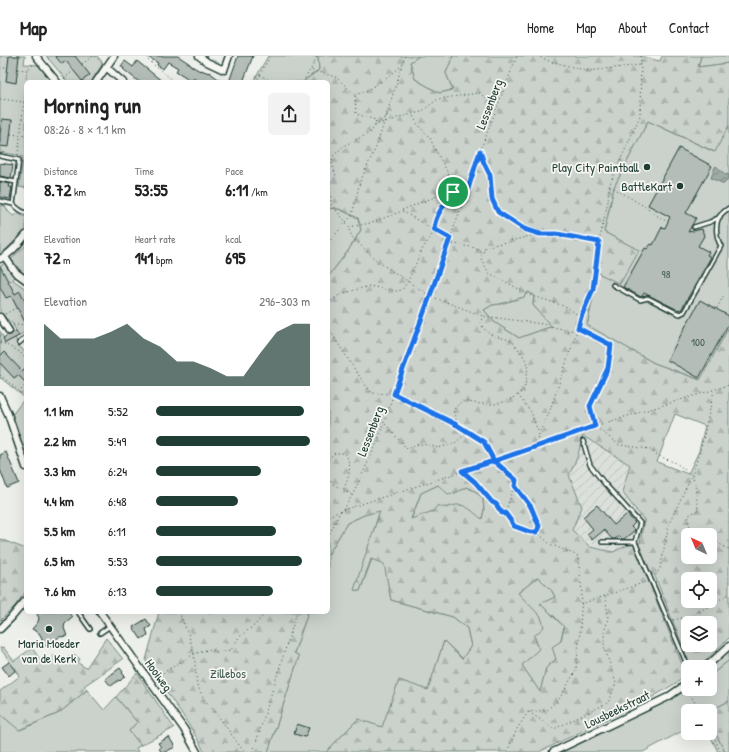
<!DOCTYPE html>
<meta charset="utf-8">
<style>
body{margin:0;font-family:"Patrick Hand",sans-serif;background:#f2f2f2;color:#222;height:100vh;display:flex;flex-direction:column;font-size:15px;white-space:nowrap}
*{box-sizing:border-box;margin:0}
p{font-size:13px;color:#767676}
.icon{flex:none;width:22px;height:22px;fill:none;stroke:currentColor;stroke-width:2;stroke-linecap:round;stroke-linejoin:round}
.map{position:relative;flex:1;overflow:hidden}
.side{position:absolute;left:24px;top:24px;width:306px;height:534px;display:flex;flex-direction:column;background:#fff;border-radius:6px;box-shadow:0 4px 16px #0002}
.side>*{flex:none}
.needle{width:26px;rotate:316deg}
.tools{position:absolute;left:681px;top:472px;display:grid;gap:8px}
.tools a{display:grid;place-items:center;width:36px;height:36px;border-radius:6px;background:#fff;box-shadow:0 4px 16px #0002;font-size:20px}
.pin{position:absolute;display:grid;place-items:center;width:34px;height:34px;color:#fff;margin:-17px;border:2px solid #fff;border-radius:50%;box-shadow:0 1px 4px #0007}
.round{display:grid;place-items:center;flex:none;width:42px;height:42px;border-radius:6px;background:#f2f2f2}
.overview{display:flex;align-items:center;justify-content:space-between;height:68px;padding:0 20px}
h1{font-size:22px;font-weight:700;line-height:30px}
.figures{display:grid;grid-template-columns:repeat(3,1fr);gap:6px;height:68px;padding:4px 20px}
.figures div{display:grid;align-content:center}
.figures b{font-size:17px;font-weight:700}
.figures small{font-size:11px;font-weight:400}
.figures p{font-size:11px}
.chart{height:112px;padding:8px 20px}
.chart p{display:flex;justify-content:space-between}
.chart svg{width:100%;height:72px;margin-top:4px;fill:#1f3d34;opacity:.7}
ul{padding:0 20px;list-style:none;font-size:13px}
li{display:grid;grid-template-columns:64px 48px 1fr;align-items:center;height:30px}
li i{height:10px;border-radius:5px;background:#1f3d34}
header{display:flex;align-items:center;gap:24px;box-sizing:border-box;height:56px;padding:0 20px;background:#fff;border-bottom:1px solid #e0e0e0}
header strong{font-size:19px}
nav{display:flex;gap:22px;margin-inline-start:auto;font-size:14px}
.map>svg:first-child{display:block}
.industrial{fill:url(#industrial-furrows)}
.green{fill:#cbd2cc;stroke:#758880}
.forest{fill:url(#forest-firs);stroke:#758880;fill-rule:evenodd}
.water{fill:url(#water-waves);stroke:#6c7e77}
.building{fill:#b4bdb8;stroke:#1f3d34}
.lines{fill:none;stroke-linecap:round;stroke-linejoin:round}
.lane-casing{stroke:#1f3d34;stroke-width:6}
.street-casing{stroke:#1f3d34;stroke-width:9}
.path{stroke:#1f3d34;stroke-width:1;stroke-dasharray:1 3;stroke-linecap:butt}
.lane{stroke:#f6f6f2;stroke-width:3}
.street{stroke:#f6f6f2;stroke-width:6}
.path-bridge{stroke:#1f3d34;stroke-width:1;stroke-dasharray:1 3;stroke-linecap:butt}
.route-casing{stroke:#fff;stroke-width:8}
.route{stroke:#1a73e8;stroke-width:5}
.poi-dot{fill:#1f3d34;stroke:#f6f6f2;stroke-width:1.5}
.labels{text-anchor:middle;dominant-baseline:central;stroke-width:3.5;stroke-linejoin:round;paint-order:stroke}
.number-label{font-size:11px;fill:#445d55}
.street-label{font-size:13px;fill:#1f3d34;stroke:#f6f6f2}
.poi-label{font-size:13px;fill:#1f3d34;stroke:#f6f6f2;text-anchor:end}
.park-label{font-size:13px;fill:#415b52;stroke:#f6f6f2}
</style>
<header>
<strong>Map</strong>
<nav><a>Home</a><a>Map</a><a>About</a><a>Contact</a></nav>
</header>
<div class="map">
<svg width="729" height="696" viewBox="0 0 729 696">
<defs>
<pattern id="industrial-furrows" width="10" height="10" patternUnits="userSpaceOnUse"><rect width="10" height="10" fill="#dce0db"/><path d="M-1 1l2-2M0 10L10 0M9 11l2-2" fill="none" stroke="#bcc1bd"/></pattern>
<pattern id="forest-firs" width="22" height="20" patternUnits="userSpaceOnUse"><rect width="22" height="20" fill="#cbd2cc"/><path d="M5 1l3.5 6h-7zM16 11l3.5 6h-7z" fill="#aeb5b0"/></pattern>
<pattern id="water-waves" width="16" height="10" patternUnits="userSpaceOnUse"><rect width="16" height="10" fill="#9faaa4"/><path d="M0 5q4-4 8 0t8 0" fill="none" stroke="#818c86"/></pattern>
</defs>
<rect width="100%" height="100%" fill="#edefea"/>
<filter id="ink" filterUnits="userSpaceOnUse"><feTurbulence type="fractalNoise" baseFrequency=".025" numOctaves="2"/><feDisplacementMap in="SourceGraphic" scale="8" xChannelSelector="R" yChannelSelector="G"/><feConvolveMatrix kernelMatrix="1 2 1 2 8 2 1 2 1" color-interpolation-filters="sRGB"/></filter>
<g filter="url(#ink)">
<path class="industrial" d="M583,380L630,409L622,436L644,464L640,487L626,490L613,496L590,491L572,474L582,451L569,419L577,402Z"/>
<path class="green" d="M0,0H25L24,8L38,9L52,26H26V132L19,131L23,103L22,100L0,96Z
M46,0H97L103,7L91,26H68Z
M268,0H318L319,14L305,24V26H257L255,23Z
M419,0H453L446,17L453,34L439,37L415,23L410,6Z
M701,0H729V7L698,11Z
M648,65L714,96L729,69V271L701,324L654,307L587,270L598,217L638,194L604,176L614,131Z
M0,149L5,150L8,155L13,160L17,157L26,161V173L19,181L0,199Z
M328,152L339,153L358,162L361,174L348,195L328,221Z
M26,189V219L22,216L11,203Z
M5,207L11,216L15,220L13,224L26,233V275L19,280L12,267L0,258V210Z
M528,236L534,239L533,249L553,271L547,272L519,282L494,266L484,254L492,249L500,248L524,241Z
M0,275L6,287L15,281L18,289L25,296L26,295V402L12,359L25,342L1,322L0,323Z
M438,429L455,437L466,431L475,435L483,443L484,454L482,464L461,449L443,452L411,464L421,437Z
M380,454L355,534L360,535L372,503L385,508L391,544L453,561L467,572L471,590L463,603L444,585L428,635L399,625L382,672L358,663L326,696H268L299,600L294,597L308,556H328V499L347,467L364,459Z
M538,521L552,535L555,541L541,548L564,571L556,603L546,612L540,637L522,609L539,593L518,537Z
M729,604V645L710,655H688V672L643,696H562L592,682L680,637L689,639L693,633H710V620Z
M87,634L104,654L116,641L137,666L129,675L141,689L136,692L138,696H0V658L20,674L59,657Z
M710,666L725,696H718L709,677H710Z"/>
<path class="forest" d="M318,0H419L410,6L415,23L439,37L453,34L446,17L453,0H645L646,2L660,5L662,0H701L698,11L729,7V69L715,96L648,65L614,131L604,176L639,194L620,228L598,217L587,269L654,307L700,324L729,271V582L699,611H691L654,518L646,519L684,613V622L651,642L539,696H326L358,663L382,671L399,624L428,634L444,585L462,603L471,590L467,572L453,561L391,544L384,508L371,503L360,535L354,534L380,455L364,459L347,467L328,499V221L348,195L361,174L358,162L339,153L328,152V26H305V24L319,14ZM528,236L534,239L533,249L552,271L547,272L519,282L494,266L484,254L492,249L500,248L524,241ZM675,358L705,370L699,395L688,418L657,406ZM583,380L630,409L622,436L644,464L640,487L626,490L613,496L590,491L572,474L582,451L569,419L577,402ZM438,429L448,438L455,437L466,431L475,435L483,443L484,454L482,463C476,459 469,450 460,449C451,448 448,455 438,449L433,455L411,463L421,437ZM688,479H710V501H688ZM538,521L552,535L555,541L540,548L555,561L564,571L561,585L552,591L556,603L546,612L540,636L522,609L539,593L534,580L544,571L541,561L518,537ZM688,523H710V545H688ZM688,567H710V589H688Z
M0,483L26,493V535L15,550L0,565Z
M159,556H308L294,597L299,600L268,696H204L200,687L180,655L147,609L146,604Z
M106,582L123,603L84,630L87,634L59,657L19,674L0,658V635L20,620L0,592L3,591L14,605L32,592L41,605L46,609L54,598L63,604L74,598L80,603L78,607L86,612Z
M729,594V604L712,618L715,607Z
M137,617L174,672L141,689L129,675L137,666L116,641Z
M729,645V696H725L710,666V655Z"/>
<path class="water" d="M716,110L726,119L728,118L729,121L724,128L711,122L715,111Z"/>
<path class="building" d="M9,0H19L16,27L6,25Z
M55,0H75L90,19L82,25L66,5L62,8Z
M146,0H178L190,8V9L200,15L201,14L209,17V16L222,26H200L193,22L192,25L176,15L178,12L168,6L163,13L157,9L158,7Z
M238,0H253L243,26H229Z
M125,5L133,11L137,5L163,26H138V25L123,13L124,12L121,10Z
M2,63L12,64L9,91L0,90V78Z
M679,92L712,110L686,157L696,162L688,176L702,173L704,180L698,190L709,196L707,199L711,201L681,254L678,253V254L644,237L642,240L641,241L623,231L645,192L647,193L651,188L653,189L662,171L665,172L670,161L648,149Z
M0,107L13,109L11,122L0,120Z
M0,126L10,128L9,131H12L10,143L0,141Z
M0,210L15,238L20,235L26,247V268L11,240L6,242L0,231Z
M700,244L729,260V267L699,322L667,304Z
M16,275L19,280L5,287L3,282L8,279H11L13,276Z
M4,296L22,315L26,311V327L18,319L14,322L0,307V300Z
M6,396L19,427L7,432L0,413V399Z
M597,449L614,469L627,458L635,467L631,471L635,474L624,483H622L619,480L615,483H612L604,474L592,484L587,478L593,473L583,461Z
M36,556H68L72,561L65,567L64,572L67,580L59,581L54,585L50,591L42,589V582L39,577L32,573L38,566L39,562Z
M146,563L151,570L146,573L148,579L141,583L133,571Z
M9,606L16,614L9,620L2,611Z
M120,612L123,616L122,617L125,620L120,625L119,624L111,630L105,623Z
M297,668L309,672L305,681L294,678Z
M169,681L175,691L165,696H161L159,692L161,691L158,687Z"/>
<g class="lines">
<g class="lane-casing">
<path id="lane" d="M0,100L19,104L13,148C17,152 20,155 26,157
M0,123L16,126
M0,145L13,148
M694,171L710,166L720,161
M613,229L640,244L648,242L675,256L680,258L684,256L721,190C716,182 715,169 719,161C721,158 726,154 729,152
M19,287L26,281
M583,385L590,409L604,427L640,467L635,486L688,611
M602,486H635
M78,556L90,573
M100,577L110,570"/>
</g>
<g class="street-casing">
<path id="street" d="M36,0L57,26
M199,0L207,6L224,14L229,0
M106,11L123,26
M96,26L114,0
M5,201L15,216L26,224
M0,203C11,198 18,188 26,179
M0,261L9,275
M0,340L8,358L26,411
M100,556L184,673L197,696
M0,573L11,562L26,544
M706,611L729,590
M553,696L668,641L688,627"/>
</g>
<path class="path" d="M95,0L102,7
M537,0L549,5L588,15L641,9
M48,3L51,0
M148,4L175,26
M82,8L93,0
M0,12H7
M18,13L27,14L33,9
M311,13L317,0
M260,19L272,26
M64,23L73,15
M256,26L270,0
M303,26L310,14L336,21L355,39L356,58L376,64L375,70
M355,39L368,34L392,18L401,10
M0,43L24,46L27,14
M387,59L378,68L375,70L370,77L345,89L333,100L332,108L336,120L330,127L331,148L346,166L352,181L377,205L430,240L483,260L543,268L569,275L578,272L611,289L608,312L590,350L595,370L619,389L649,393L659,400L676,407L692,419L669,468L660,513L655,520
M387,59L393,64L399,61L421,56L438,43L479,37L497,50
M11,78L26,80
M480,95L484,107L490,119L492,143L498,156L524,173L539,178H557L598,186
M18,99L24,46H26
M610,130L649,153L651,156L666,165
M402,154L437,140L467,133
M328,155L330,148
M349,171L371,167L402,155L429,171L434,173L450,181
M539,178L485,191L481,203L489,217L530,239L567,251L580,261
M328,187L352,159L360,126L377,89L405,0
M449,187L476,192L483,197
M10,225L13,222
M328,247L341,238L369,230L396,235L402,234L408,225L423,192L432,179L434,173V166L442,152L453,136V131L449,119L434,91L430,82L418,69L412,58
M717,252L724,239
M5,258L16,252
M13,269H20L26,267
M328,272L361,323L372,337L393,338L457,369L484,387L494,405L516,424L505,457
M0,280H1
M0,286L20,296L26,303
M0,319L26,341
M19,337L26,328
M518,339L531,356L538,376
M385,368L407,393L419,388L429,389L438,392L455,387L468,376
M457,368L453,354L462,345C478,348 496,351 511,343C515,341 520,337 524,334C528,315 531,308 518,293C515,290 513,285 509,284C494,279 490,282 480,267L483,260
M538,391L539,377L549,357L578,272L581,261L593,233L599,186L608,145L609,130L640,60L641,0
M328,403L335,397H345C353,411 349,420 343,435
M463,415L475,426L492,446L496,448L502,457H505L511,465L514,470L529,476H537L550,488L578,500L582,536L580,575L576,614L560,642L547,654L528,656L517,673L507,696
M328,422L333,428L352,439
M516,430L531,451L539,470L537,476
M343,454L538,391L595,370L729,329
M328,460L339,456
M697,479L695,478L688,467L689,459L698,454L695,428L692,419L702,388L714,335
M328,481L340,456L343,454L352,440L377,387L399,322L430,240L450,182L464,144L480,95L517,0
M710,483C717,486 722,490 729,493
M581,548L646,526
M179,556L189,580L194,598L197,629L204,643L216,657L242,693L247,696
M673,564L692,560L729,538
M156,621L194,598L210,593L217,596L231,594L239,581L255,569L266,556
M688,635L700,655
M529,656L554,673L608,647L616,627L604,590V577L608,563L607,552L605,540
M710,673L714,680L720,696
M253,696L297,556"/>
<use href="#lane" class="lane"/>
<use href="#street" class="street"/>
<path class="path-bridge" d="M378,68L393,64"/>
</g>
</g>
<g class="lines" filter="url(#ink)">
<g class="route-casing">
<path id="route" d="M453,136C445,148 435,159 434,173L450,182L430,240L394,338L457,369L484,386L494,405L462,415L475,426L492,446L496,448L502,457H505L511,465L514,470L530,476H537L539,470L531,451L515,430L516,424L494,405L538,390L595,370L590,350L608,312L611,289L578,272L581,261L593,233L599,186L557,178H540L524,173L498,156L492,143L490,119L484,107L480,95L468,133L453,136"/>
</g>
<use href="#route" class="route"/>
</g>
<g class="poi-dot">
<circle cx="647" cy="111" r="4"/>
<circle cx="680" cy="130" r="4"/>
<circle cx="49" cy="573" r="4"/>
</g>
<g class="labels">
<g class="number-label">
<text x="666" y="218">98</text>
<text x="698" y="286">100</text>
</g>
<g class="street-label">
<text transform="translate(489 48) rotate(-69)">Lessenberg</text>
<text transform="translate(370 375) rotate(-69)">Lessenberg</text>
<text transform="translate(159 619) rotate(54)">Hooiweg</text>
<text transform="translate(617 653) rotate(-26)">Lousbeekstraat</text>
</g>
<g class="poi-label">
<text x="639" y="111">Play City Paintball</text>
<text x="672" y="130">BattleKart</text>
<text x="49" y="587" text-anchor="middle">Maria Moeder<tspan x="49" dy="15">van de Kerk</tspan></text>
</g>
<g class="park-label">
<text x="228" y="617">Zillebos</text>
</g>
</g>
</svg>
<div class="tools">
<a><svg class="needle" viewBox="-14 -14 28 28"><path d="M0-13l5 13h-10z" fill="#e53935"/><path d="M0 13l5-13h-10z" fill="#767676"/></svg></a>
<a><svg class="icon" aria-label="locate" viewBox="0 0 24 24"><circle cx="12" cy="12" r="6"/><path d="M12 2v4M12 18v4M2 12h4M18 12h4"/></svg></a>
<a><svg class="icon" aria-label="layers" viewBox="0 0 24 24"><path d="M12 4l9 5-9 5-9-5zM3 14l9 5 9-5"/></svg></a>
<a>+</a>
<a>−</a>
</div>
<div class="pin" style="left:453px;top:136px;background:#1e9e55"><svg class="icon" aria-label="arrive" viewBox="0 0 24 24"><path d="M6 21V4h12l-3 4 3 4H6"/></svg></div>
<section class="side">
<div class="overview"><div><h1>Morning run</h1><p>08:26 · 8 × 1.1 km</p></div><a class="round"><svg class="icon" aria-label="share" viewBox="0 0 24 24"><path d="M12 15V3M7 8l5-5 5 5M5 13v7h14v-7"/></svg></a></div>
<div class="figures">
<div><p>Distance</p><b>8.72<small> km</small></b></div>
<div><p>Time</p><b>53:55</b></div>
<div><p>Pace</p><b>6:11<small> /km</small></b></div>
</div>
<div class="figures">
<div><p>Elevation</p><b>72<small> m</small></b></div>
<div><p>Heart rate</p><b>141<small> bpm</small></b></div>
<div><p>kcal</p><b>695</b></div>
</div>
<div class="chart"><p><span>Elevation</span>296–303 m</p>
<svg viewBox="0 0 160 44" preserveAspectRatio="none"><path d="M0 44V6L10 15L20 15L30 15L40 11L50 6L60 15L70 20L80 29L90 29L100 33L110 38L120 38L130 24L140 11L150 6L160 6V44z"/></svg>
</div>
<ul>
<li><b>1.1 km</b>5:52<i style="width:96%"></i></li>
<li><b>2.2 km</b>5:49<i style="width:100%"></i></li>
<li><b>3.3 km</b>6:24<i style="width:68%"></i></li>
<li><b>4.4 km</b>6:48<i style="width:53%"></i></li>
<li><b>5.5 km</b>6:11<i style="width:78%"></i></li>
<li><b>6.5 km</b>5:53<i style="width:95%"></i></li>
<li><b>7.6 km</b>6:13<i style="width:76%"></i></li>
</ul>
</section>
</div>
